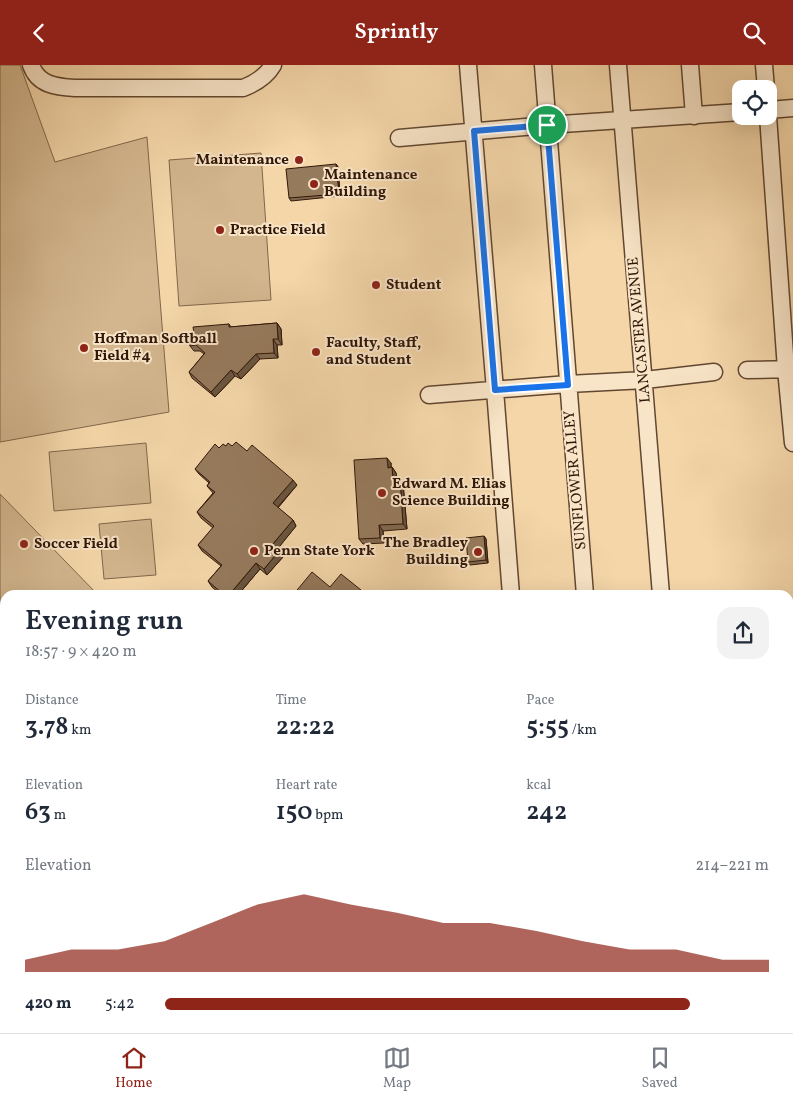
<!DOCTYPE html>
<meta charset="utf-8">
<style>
body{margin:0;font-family:Vollkorn,serif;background:#f2f2f3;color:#1f2937;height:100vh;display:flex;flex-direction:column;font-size:19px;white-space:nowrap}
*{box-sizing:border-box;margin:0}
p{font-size:16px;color:#747a83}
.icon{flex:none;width:28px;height:28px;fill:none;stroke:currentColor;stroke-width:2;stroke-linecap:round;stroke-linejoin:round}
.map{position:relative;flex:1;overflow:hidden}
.drawer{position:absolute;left:0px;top:525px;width:794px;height:444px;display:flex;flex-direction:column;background:#fff;border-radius:15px 15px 0 0;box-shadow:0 5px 20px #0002}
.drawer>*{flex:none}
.fabs{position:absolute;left:732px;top:15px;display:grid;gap:10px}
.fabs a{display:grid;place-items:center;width:45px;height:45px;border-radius:10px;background:#fff;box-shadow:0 5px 20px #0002;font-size:25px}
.pin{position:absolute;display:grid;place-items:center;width:42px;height:42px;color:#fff;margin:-21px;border:2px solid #fff;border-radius:50%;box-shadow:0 1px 5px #0007}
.round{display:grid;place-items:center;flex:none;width:52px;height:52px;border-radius:15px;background:#f2f2f3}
.overview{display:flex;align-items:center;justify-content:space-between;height:85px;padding:0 25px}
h1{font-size:28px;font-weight:600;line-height:38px}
.stats{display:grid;grid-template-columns:repeat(3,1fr);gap:8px;height:85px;padding:5px 25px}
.stats div{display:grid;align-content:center}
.stats b{font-size:25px;font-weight:600}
.stats small{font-size:14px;font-weight:400}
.stats p{font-size:14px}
.chart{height:140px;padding:10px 25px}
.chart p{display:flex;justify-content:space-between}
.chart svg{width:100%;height:90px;margin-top:5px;fill:#8f2418;opacity:.7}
ul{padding:0 25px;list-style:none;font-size:16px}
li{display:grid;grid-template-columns:80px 60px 1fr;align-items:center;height:38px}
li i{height:12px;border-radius:6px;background:#8f2418}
header{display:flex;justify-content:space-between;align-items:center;height:65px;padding:0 25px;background:#8f2418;color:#fff;font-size:22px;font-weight:600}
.menu{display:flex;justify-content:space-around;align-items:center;height:70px;border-top:1px solid #e0e1e3;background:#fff;font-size:14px;color:#747a83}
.menu a{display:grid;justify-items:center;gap:2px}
.menu .current{color:#8f2418}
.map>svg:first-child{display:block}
.green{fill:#d3b68e;stroke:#82664b}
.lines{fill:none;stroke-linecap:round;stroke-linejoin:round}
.minor-casing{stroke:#624730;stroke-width:19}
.minor{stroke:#f8e4c7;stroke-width:16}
.wall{fill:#81694f;stroke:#311708}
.shaded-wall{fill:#695540;stroke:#311708}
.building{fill:#967a5c;stroke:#311708}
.route-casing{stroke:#fff;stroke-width:10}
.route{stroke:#1a73e8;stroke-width:6}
.poi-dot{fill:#8f2418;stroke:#f8e4c7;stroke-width:2}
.labels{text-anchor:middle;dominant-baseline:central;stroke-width:4;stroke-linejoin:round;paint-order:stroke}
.poi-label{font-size:15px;font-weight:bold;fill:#311708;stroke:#f8e4c7;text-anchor:start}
.street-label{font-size:15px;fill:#311708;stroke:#f8e4c7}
</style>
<header><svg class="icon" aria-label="back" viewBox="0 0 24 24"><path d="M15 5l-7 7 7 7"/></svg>Sprintly<svg class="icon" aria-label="search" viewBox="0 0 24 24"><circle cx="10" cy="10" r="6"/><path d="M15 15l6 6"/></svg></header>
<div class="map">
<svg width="793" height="968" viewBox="0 0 793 968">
<rect width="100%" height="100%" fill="#f4d6a9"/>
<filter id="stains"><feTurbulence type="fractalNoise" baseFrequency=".004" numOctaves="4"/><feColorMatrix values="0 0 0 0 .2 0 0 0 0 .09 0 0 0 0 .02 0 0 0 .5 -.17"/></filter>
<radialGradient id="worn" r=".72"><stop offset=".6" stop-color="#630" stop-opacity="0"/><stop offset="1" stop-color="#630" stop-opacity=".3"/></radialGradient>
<path class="green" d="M0,0H20L55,97L147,72L169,347L0,377Z
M261,88L271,235L179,241L169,95Z
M146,378L151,438L54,446L49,387Z
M0,429L98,530H5V590L0,584Z
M151,454L156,510L104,514L99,459Z
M5,839V953L0,947V844Z
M12,964H477V968H14Z"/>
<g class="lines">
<g class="minor-casing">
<path id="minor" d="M31,0C38,20 56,22 75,23H243C256,18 266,12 273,0
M468,0L495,325L511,530
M543,0L585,530
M618,0L661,530
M690,0L694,51
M764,0L766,24
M769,45L793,43
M768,51L786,304L793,378
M399,73L547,60L741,47
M747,305L793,304
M429,330L568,319L645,315L714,307
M789,560H793
M789,819L793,818
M0,844L5,839
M789,922L793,920
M0,947L5,953
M12,964L14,968
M546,964L547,968
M698,968L706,964"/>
</g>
<use href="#minor" class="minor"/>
</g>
<path class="wall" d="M336,99L338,102L340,131L291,136L289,133Z
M277,258L281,264L282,280H277L278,293L260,294L241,314L235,311L215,332L192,313L189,307L204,289L200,286H194L190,281L194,268L229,259L231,262Z
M226,381H232L247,386L297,420L278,443L293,455L296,461L277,484L283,492L267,510L260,504L238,530H221L212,522L208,516L221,501L202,486L198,480L213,463L201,453L197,447L213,428L207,421L209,418L199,409L195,404L219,383Z
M391,398V402H392L396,408L397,413H400L403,418L407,464L383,466L384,478L363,479L359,474Z
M484,471L486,474L488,498L470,500L468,497Z"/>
<path class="shaded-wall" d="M336,99L338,102L340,131L339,129Z
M277,258L281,264L282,280L278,274Z
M273,274L277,280L278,293L274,288Z
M256,289L260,294L241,314L237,309Z
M231,305L235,311L215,332L211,327Z
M387,393L391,398V408L388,403Z
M392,402L396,408L397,419L393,414Z
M400,413L403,418L407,464L403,459Z
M293,415L297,420L276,444L273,438Z
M293,455L296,461L276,486L272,480Z
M379,460L383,466L384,478L380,473Z
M484,471L486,474L488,498L486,495Z
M279,486L283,492L267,510L264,504Z
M256,498L260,504L238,530H229Z
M361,525L364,530H357Z"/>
<path class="building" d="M336,99L339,129L289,133L286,104Z
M277,258L278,274H273L274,288L256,289L237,309L231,305L211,327L189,307L205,288L196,280L190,281L189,268H194L193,262L229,259V262Z
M236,377L247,386L252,380L293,415L273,438L293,455L272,480L279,486L264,504L256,498L229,530H224L208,516L222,500L198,480L214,461L197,447L215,427L207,421L210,417L195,404L215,379L219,383L223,379L226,381L228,378L232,381Z
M387,393L388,403L392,402L393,414L400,413L403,459L379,460L380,473L359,474L354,395Z
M484,471L486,495L468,497L466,473Z
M312,507L330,522L341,509L361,525L357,530H293Z"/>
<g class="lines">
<g class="route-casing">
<path id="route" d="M547,60L568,320L495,325L474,66Z"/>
</g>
<use href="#route" class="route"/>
</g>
<g class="poi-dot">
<circle cx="299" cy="95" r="5"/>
<circle cx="314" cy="119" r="5"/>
<circle cx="220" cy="165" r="5"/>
<circle cx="376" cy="220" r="5"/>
<circle cx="84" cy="283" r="5"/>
<circle cx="316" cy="287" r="5"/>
<circle cx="382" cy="428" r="5"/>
<circle cx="24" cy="479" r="5"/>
<circle cx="254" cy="486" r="5"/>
<circle cx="478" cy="487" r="5"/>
</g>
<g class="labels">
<g class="poi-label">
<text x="289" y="95" text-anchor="end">Maintenance</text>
<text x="324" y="110">Maintenance<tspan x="324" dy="17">Building</tspan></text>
<text x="230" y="165">Practice Field</text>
<text x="386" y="220">Student</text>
<text x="94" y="274">Hoffman Softball<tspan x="94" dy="17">Field #4</tspan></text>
<text x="326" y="278">Faculty, Staff,<tspan x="326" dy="17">and Student</tspan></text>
<text x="392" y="419">Edward M. Elias<tspan x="392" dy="17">Science Building</tspan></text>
<text x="468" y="478" text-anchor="end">The Bradley<tspan x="468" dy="17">Building</tspan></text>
<text x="34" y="479">Soccer Field</text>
<text x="264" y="486">Penn State York</text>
</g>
<g class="street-label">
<text transform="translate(640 265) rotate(-95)">LANCASTER AVENUE</text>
<text transform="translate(576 415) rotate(-95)">SUNFLOWER ALLEY</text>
</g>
</g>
<rect width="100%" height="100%" filter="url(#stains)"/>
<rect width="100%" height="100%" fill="url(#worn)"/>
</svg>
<div class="fabs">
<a><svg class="icon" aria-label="locate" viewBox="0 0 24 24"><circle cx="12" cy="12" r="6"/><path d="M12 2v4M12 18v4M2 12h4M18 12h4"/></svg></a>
</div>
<div class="pin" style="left:547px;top:60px;background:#1e9e55"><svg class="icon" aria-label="arrive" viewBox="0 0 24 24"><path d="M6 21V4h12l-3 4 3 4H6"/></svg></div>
<section class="drawer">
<div class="overview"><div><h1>Evening run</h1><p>18:57 · 9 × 420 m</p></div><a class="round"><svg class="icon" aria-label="share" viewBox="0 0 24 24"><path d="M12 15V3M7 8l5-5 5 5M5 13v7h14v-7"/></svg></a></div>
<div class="stats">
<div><p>Distance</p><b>3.78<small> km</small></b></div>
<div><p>Time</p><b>22:22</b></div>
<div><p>Pace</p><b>5:55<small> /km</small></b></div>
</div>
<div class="stats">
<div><p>Elevation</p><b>63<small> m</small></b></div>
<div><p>Heart rate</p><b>150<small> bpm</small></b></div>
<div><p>kcal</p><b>242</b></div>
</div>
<div class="chart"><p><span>Elevation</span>214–221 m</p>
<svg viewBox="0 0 160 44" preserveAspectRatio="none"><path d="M0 44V38L10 33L20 33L30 29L40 20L50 11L60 6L70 11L80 15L90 20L100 20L110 24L120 29L130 33L140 33L150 38L160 38V44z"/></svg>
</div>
<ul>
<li><b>420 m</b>5:42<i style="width:87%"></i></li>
</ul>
</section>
</div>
<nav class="menu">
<a class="current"><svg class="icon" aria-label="home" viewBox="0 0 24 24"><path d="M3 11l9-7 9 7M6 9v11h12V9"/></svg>Home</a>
<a><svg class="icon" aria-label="map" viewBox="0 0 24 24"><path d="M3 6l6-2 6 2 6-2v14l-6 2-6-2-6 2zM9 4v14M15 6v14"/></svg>Map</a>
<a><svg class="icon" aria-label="saved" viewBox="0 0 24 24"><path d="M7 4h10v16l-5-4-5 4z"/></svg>Saved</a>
</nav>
